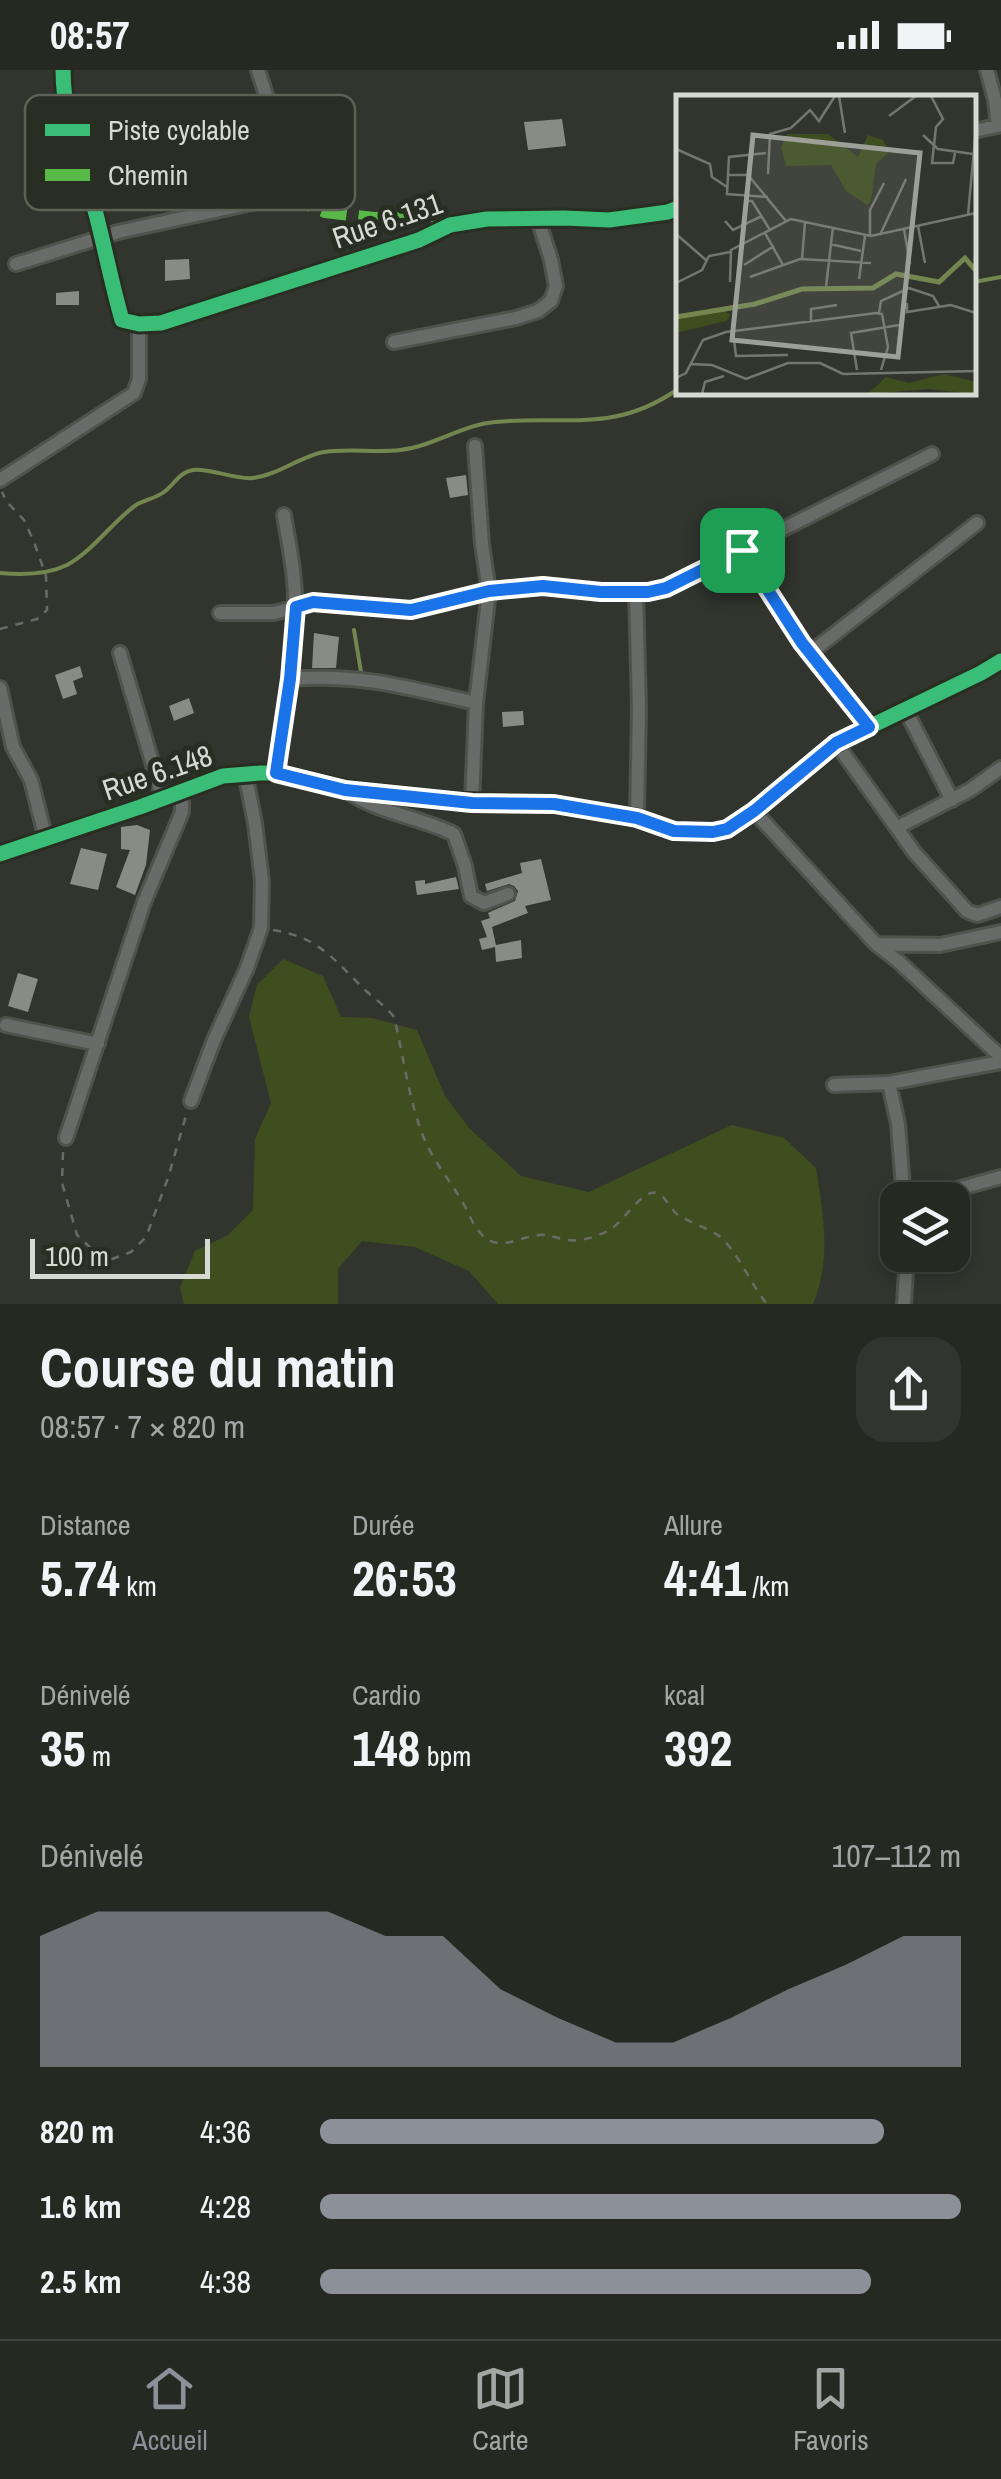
<!DOCTYPE html>
<html lang="fr">
<meta charset="utf-8">
<style>
body{margin:0;font-family:"Archivo Narrow",sans-serif;background:#32342f;color:#f1f3f6;height:100vh;display:flex;flex-direction:column;font-size:38px;white-space:nowrap}
*{box-sizing:border-box;margin:0}
p{font-size:32px;color:#a4a6a5}
.icon{flex:none;width:55px;height:55px;fill:none;stroke:currentColor;stroke-width:2;stroke-linecap:round;stroke-linejoin:round}
.map{position:relative;height:1234px;overflow:hidden}
.drawer{display:flex;flex-direction:column;background:#262822;flex:1}
.drawer>*{flex:none}
.buttons{position:absolute;left:880px;top:1112px;display:grid;gap:20px}
.buttons a{display:grid;place-items:center;width:90px;height:90px;border-radius:20px;background:#262822;box-shadow:0 5px 15px #0003,0 0 0 2px #424440;font-size:50px}
.scale{position:absolute;left:30px;bottom:25px;width:180px;box-sizing:border-box;padding-left:10px;border:5px solid #d7dad2;border-top:0;font-size:28px;line-height:35px;white-space:nowrap;color:#d7dad2;-webkit-text-stroke:8px #292e22;paint-order:stroke}
.pin{position:absolute;display:grid;place-items:center;width:85px;height:85px;color:#fff;margin:-42px;border-radius:20px;box-shadow:0 5px 15px #0006}
.round{display:grid;place-items:center;flex:none;width:105px;height:105px;border-radius:30px;background:#32342f}
.overview{display:flex;align-items:center;justify-content:space-between;height:170px;padding:0 40px}
h1{font-size:55px;font-weight:800;line-height:75px}
.stats{display:grid;grid-template-columns:repeat(3,1fr);gap:15px;height:170px;padding:10px 40px}
.stats div{display:grid;align-content:center}
.stats b{font-size:50px;font-weight:800}
.stats small{font-size:28px;font-weight:400}
.stats p{font-size:28px}
.chart{height:280px;padding:20px 40px}
.chart p{display:flex;justify-content:space-between}
.chart svg{width:100%;height:180px;margin-top:10px;fill:#8c9099;opacity:.7}
ul{padding:0 40px;list-style:none;font-size:32px}
li{display:grid;grid-template-columns:160px 120px 1fr;align-items:center;height:75px}
li i{height:25px;border-radius:12px;background:#8c9099}
.status{display:flex;justify-content:space-between;align-items:center;height:70px;padding:0 50px;background:#262822;direction:ltr}
.status svg{height:28px;fill:currentColor}
.dock{display:flex;justify-content:space-around;align-items:center;height:140px;border-top:2px solid #424440;background:#262822;font-size:28px;color:#a4a6a5}
.dock a{display:grid;justify-items:center;gap:5px}
.dock .current{color:#8c9099}
.map>svg:first-child{display:block}
.green{fill:#3f4e1f}
.lines{fill:none;stroke-linecap:round;stroke-linejoin:round}
.stream{stroke:#74864f;stroke-width:4}
.building{fill:#898c85}
.minor-casing{stroke:#50524c;stroke-width:18}
.path{stroke:#6a6b69;stroke-width:2.5;stroke-dasharray:8 8;stroke-linecap:butt}
.minor{stroke:#696b68;stroke-width:12}
.quiet{stroke:#58b947;stroke-width:12;stroke-dasharray:25 12;stroke-linecap:butt}
.cycleway-casing{stroke:#292e22;stroke-width:21}
.cycleway{stroke:#3abd76;stroke-width:15}
.route-casing{stroke:#fff;stroke-width:20}
.route{stroke:#1a73e8;stroke-width:12}
.labels{text-anchor:middle;dominant-baseline:central;stroke-width:10;stroke-linejoin:round;paint-order:stroke}
.street-label{font-size:30px;fill:#d7dad2;stroke:#292e22}
.inset-river{fill:none;stroke:#74864f;stroke-width:5}
.inset-road{fill:none;stroke:#747770;stroke-width:2.5}
.view{fill:#9da099;fill-opacity:0.15;stroke:#9da099;stroke-width:5}
.inset-edge{fill:none;stroke:#d7dad2;stroke-width:5}
.key{fill:#292e22;stroke:#5d6257;stroke-width:2.5}
.key-label{font-size:28px;fill:#d7dad2}
</style>
<div class="status"><b>08:57</b><svg viewBox="0 0 49 12"><path d="M0 12V9h3v3zM5 12V6h3v6zM10 12V3h3v9zM15 12V0h3v12zM26 1h20v11H26zM47 4h2v5h-2z"/></svg></div>
<div class="map">
<svg width="1001" height="1234" viewBox="0 0 1001 1234">
<rect width="100%" height="100%" fill="#32352e"/>
<path class="green" d="M283,889L323,906L341,947L372,948L417,960L445,1026L469,1058L521,1106L589,1122L732,1055L784,1068L816,1098C823,1145 832,1188 813,1234H498L469,1201L415,1177L362,1171L338,1199V1234H184L180,1217L195,1181L228,1165L253,1140L255,1069L271,1033L249,947L257,915Z"/>
<g class="lines">
<path class="stream" d="M974,212L1001,207
M0,503C22,505 47,505 67,495C94,480 112,452 136,435C145,430 156,428 164,422C175,414 179,402 193,400C207,397 235,410 253,408C278,405 303,385 324,382C349,378 375,383 400,380C434,376 462,355 495,352C565,345 614,364 678,319
M354,560L362,608"/>
</g>
<path class="building" d="M562,49L566,76L528,80L524,52Z
M189,189L190,209L165,211V190Z
M79,221V235H56V223Z
M466,405L468,425L450,428L446,408Z
M314,563L339,567L336,598H312Z
M80,596L83,607L73,611L77,624L63,629L55,605Z
M189,628L194,643L174,651L169,636Z
M523,641L524,655L503,657L502,642Z
M137,755L150,760L146,795L135,825L116,817L130,780L121,779V757Z
M81,778L107,784L98,820L70,814Z
M541,789L551,830L525,836L528,843L492,857L496,875L521,870L522,888L496,892L495,877L482,880L479,869L487,867L481,851L490,848L488,843L492,841L515,831L518,821L514,816L509,814L487,821L485,814L522,803L520,793Z
M456,807L459,819L417,825L415,811L425,810V814Z
M18,903L38,909L28,942L8,936Z"/>
<g class="lines">
<g class="minor-casing">
<path id="minor" d="M63,0C63,51 83,96 96,144C105,179 112,215 122,250L139,254L161,253L419,170L450,155L487,149L564,148L609,150L668,142L678,138
M987,0L995,30L998,55
M974,61L1001,55
M16,194L118,162L284,126L296,118L258,0
M394,272L516,248L538,241L551,231L556,216L551,190L538,149
M0,410L134,323L139,309V254
M742,480L802,573L869,657
M636,522L639,638L637,748
M220,543H274L313,533L411,540L489,521L543,516L601,522H648L666,518L932,384
M120,583L163,729
M810,583L977,453
M290,609C359,603 409,618 476,633
M0,618L13,677L31,710L46,769
M905,639L952,730
M836,673L914,782L967,841L977,845L1001,837
M276,703C284,649 294,593 295,538C296,507 289,475 284,445
M347,721C378,743 420,747 454,764L465,796L471,826L484,833L508,824
M472,733L476,633L489,521L482,474L475,376
M754,741L876,874L898,891L1001,987
M898,757L970,720L1001,698
M0,784L140,737L223,706L261,703H276L345,719L447,731L554,734L637,748L674,761L713,762L727,759L754,741L836,673L981,603L1001,591
M876,874L940,875L1001,862
M6,955L98,974
M889,1013L898,1054L904,1130
M834,1015L889,1013L1001,992
M191,1031L214,970L247,898L261,858L262,811L255,753L245,703
M66,1068L144,832L182,742V721
M929,1130L950,1121L1001,1107
M904,1234L907,1185"/>
</g>
<path class="path" d="M0,559L37,549L47,540L46,506L34,472L24,450L7,432L2,422
M273,860C316,867 330,885 359,914C370,926 384,934 394,947C404,988 409,1034 426,1073C436,1094 450,1111 462,1131C470,1145 476,1166 493,1172C511,1177 528,1163 546,1165C553,1166 560,1169 568,1170C582,1172 599,1166 611,1159C624,1151 643,1118 657,1123C666,1126 670,1139 678,1145C691,1153 706,1157 719,1166C738,1181 750,1214 767,1234
M63,1082L62,1113L77,1165L98,1185L112,1189L131,1182L146,1167L168,1108L187,1042"/>
<use href="#minor" class="minor"/>
<path class="quiet" d="M296,118L303,133L325,142L374,148L424,147L450,155"/>
<g class="cycleway-casing">
<path id="cycleway" d="M63,0C63,51 83,96 96,144C105,179 112,215 122,250L139,254L161,253L419,170L450,155L487,149L564,148L609,150L668,142L678,138
M0,784L140,737L223,706L261,703H276L345,719L447,731L554,734L637,748L674,761L713,762L727,759L754,741L836,673L981,603L1001,591"/>
</g>
<use href="#cycleway" class="cycleway"/>
</g>
<g class="lines">
<g class="route-casing">
<path id="route" d="M742,480L802,573L869,657L836,673L754,741L727,759L713,762L674,761L637,748L554,734L472,733L345,720L276,703L290,609L296,537L313,532L325,533L411,540L489,521L543,516L601,522H648L666,518Z"/>
</g>
<use href="#route" class="route"/>
</g>
<g class="labels">
<g class="street-label">
<text transform="translate(387 150) rotate(-19)">Rue 6.131</text>
<text transform="translate(157 702) rotate(-19)">Rue 6.148</text>
</g>
</g>
<g transform="translate(676 25)">
<rect width="300" height="300" fill="#32352e"/>
<path d="M111,39H152L182,62L192,40L207,45L213,57L200,69L195,106L191,110L170,96L155,70L110,71L105,52ZM48,216L55,220L50,226L0,238V219ZM268,279L300,287V299L252,294L192,299L210,282L233,288Z" fill="#3f4e1f"/>
<path class="inset-river" d="M0,222L79,209L126,194L197,193L220,179L263,187L289,163L300,176"/>
<path class="inset-road" d="M163,1L169,38M255,1L267,24L260,32L256,68H277L279,58M213,21L240,1M247,40L262,54L297,59M0,54L34,69L36,82L51,92M90,58L53,62L51,99L92,102M92,79L94,39L115,33L134,15L143,26L159,1M53,80H72L110,126M69,106H76L94,135M292,120L300,32M49,126L57,135L86,121M242,131L249,168M228,134L234,169M89,138L107,170M0,139L30,165M204,140L230,84M194,141V115L208,88M154,149L185,156M126,164L129,127M68,170L98,151M74,182L124,164L195,168M183,184L189,141M54,187L55,155L115,124L195,141L300,118M0,188L26,175L33,161L54,157M150,192L157,132M231,208V217L275,210L300,218M203,218L205,206L233,193L257,201L263,211M135,228V214L161,210M57,236L60,261L112,260M14,269L36,270L70,284L112,268H144L167,279L300,276M181,275L175,238L223,230M0,283L10,278L27,245L50,237L200,218L206,219L212,252L205,275M26,299L29,287L48,281"/>
<path class="view" d="M77,40L244,58L222,262L56,245Z"/>
<rect width="300" height="300" class="inset-edge"/>
</g>
<rect x="25" y="25" width="330" height="115" rx="15" class="key"/>
<rect x="45" y="54" width="45" height="12" fill="#3abd76"/>
<rect x="45" y="99" width="45" height="12" fill="#58b947"/>
<g class="key-label">
<text x="108" y="70">Piste cyclable</text>
<text x="108" y="115">Chemin</text>
</g>
</svg>
<div class="buttons">
<a><svg class="icon" aria-label="layers" viewBox="0 0 24 24"><path d="M12 4l9 5-9 5-9-5zM3 14l9 5 9-5"/></svg></a>
</div>
<div class="scale">100 m</div>
<div class="pin" style="left:742px;top:480px;background:#1e9e55"><svg class="icon" aria-label="arrive" viewBox="0 0 24 24"><path d="M6 21V4h12l-3 4 3 4H6"/></svg></div>
</div>
<section class="drawer">
<div class="overview"><div><h1>Course du matin</h1><p>08:57 · 7 × 820 m</p></div><a class="round"><svg class="icon" aria-label="share" viewBox="0 0 24 24"><path d="M12 15V3M7 8l5-5 5 5M5 13v7h14v-7"/></svg></a></div>
<div class="stats">
<div><p>Distance</p><b>5.74<small> km</small></b></div>
<div><p>Durée</p><b>26:53</b></div>
<div><p>Allure</p><b>4:41<small> /km</small></b></div>
</div>
<div class="stats">
<div><p>Dénivelé</p><b>35<small> m</small></b></div>
<div><p>Cardio</p><b>148<small> bpm</small></b></div>
<div><p>kcal</p><b>392</b></div>
</div>
<div class="chart"><p><span>Dénivelé</span>107–112 m</p>
<svg viewBox="0 0 160 44" preserveAspectRatio="none"><path d="M0 44V12L10 6L20 6L30 6L40 6L50 6L60 12L70 12L80 25L90 32L100 38L110 38L120 32L130 25L140 19L150 12L160 12V44z"/></svg>
</div>
<ul>
<li><b>820 m</b>4:36<i style="width:88%"></i></li>
<li><b>1.6 km</b>4:28<i style="width:100%"></i></li>
<li><b>2.5 km</b>4:38<i style="width:86%"></i></li>
</ul>
</section>
<nav class="dock">
<a class="current"><svg class="icon" aria-label="home" viewBox="0 0 24 24"><path d="M3 11l9-7 9 7M6 9v11h12V9"/></svg>Accueil</a>
<a><svg class="icon" aria-label="map" viewBox="0 0 24 24"><path d="M3 6l6-2 6 2 6-2v14l-6 2-6-2-6 2zM9 4v14M15 6v14"/></svg>Carte</a>
<a><svg class="icon" aria-label="saved" viewBox="0 0 24 24"><path d="M7 4h10v16l-5-4-5 4z"/></svg>Favoris</a>
</nav>
